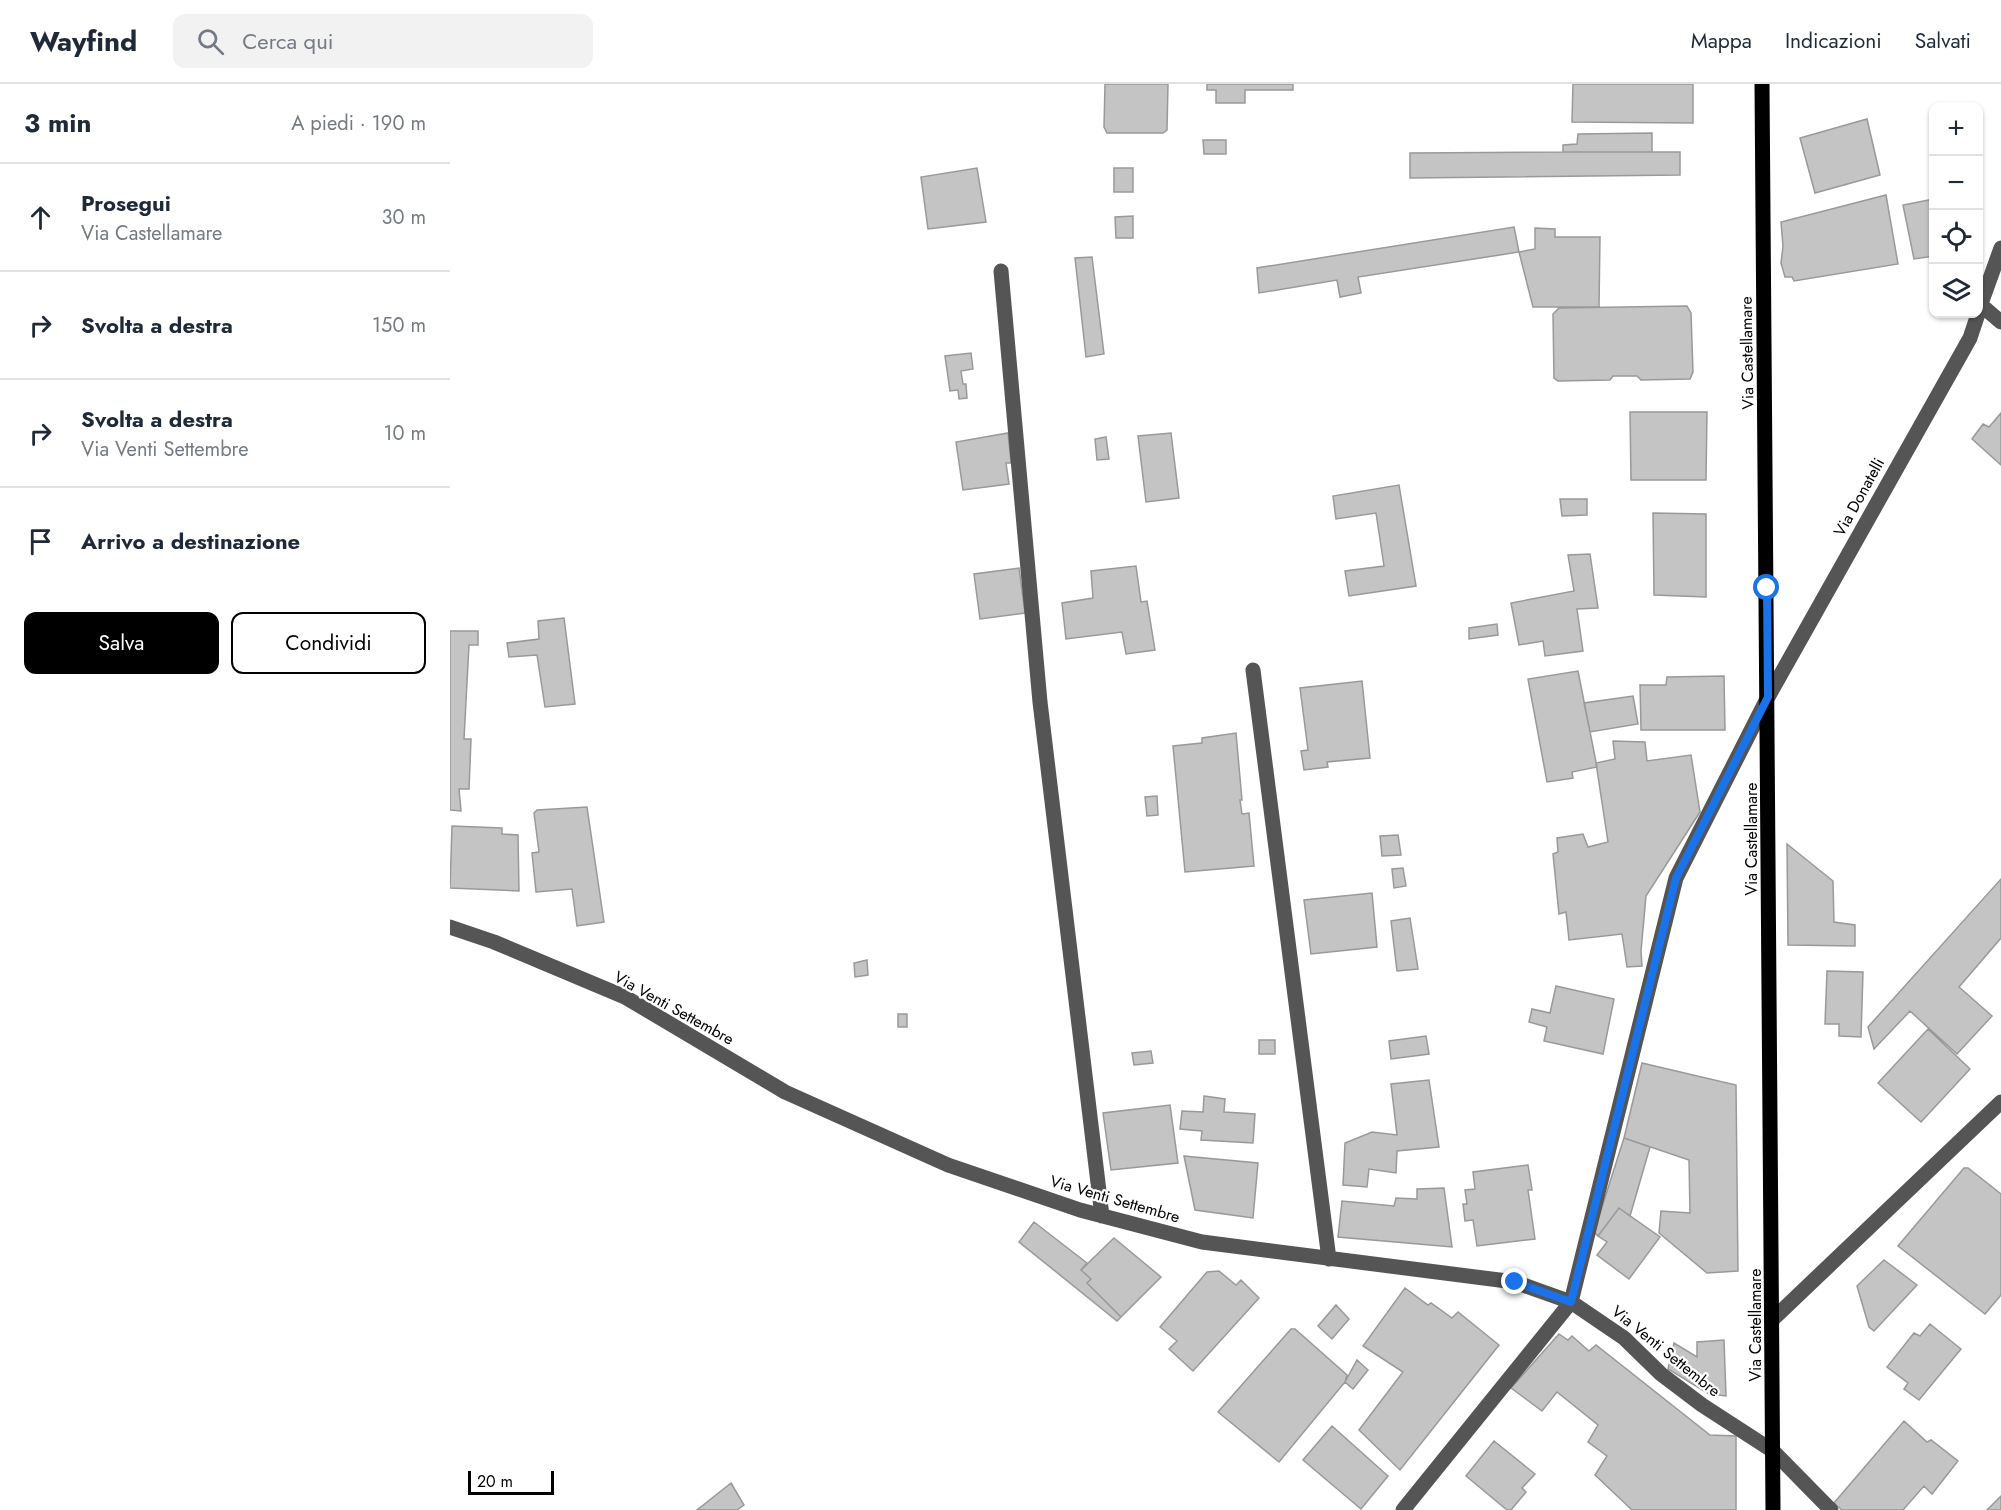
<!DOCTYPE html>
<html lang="it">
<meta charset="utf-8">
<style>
:root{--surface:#fff;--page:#f2f2f3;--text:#1f2937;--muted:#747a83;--line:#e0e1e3;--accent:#000}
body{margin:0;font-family:Jost,sans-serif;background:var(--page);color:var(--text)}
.controls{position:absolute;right:18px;top:18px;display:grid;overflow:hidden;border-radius:12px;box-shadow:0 2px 4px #0004}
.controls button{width:54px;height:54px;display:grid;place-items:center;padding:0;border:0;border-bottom:2px solid var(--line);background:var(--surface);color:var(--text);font:30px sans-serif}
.scale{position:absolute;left:18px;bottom:15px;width:86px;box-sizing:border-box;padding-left:6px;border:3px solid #000;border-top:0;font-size:16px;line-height:21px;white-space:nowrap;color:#000;-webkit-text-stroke:4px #fff;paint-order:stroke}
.stop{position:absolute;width:18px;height:18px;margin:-14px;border:4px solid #1a73e8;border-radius:50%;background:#fff}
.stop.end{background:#1a73e8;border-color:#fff;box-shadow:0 2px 6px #0008}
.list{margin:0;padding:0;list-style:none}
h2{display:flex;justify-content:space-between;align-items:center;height:78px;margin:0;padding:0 24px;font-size:26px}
h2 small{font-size:20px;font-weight:400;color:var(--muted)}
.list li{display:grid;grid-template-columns:39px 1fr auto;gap:18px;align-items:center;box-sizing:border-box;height:108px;padding:0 24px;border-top:2px solid var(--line)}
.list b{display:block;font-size:22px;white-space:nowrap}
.list p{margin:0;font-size:20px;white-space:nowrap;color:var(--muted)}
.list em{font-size:20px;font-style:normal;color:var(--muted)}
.actions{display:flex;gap:12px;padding:18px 24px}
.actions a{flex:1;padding:14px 0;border:2px solid var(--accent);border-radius:12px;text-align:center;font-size:21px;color:var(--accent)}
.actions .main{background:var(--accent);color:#fff}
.icon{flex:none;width:33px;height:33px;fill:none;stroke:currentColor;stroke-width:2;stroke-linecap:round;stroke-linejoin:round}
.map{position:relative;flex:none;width:1551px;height:1426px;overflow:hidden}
header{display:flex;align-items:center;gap:36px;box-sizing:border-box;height:84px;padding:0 30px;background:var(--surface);border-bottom:2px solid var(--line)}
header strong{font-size:28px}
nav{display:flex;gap:33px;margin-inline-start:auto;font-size:21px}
.search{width:420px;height:54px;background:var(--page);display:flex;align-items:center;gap:15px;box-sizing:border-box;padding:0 21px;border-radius:12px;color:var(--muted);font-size:22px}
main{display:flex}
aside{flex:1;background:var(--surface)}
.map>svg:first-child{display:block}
</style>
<header>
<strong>Wayfind</strong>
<div class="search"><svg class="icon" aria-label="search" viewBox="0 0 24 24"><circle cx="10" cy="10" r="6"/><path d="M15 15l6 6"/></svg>Cerca qui</div>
<nav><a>Mappa</a><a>Indicazioni</a><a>Salvati</a></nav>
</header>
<main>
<aside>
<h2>3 min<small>A piedi · 190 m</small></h2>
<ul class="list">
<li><svg class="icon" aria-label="ahead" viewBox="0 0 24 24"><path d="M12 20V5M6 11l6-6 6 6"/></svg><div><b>Prosegui</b><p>Via Castellamare</p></div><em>30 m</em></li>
<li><svg class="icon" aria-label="right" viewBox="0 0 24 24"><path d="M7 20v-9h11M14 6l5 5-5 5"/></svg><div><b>Svolta a destra</b></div><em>150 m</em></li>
<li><svg class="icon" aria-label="right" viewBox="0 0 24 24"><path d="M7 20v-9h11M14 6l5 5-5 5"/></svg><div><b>Svolta a destra</b><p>Via Venti Settembre</p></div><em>10 m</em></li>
<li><svg class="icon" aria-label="arrive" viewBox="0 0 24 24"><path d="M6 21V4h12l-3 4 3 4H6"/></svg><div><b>Arrivo a destinazione</b></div></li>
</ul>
<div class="actions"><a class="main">Salva</a><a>Condividi</a></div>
</aside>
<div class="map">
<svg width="1551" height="1426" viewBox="0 0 1551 1426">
<rect width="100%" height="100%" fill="#fff"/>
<path fill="#c4c4c4" stroke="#999" stroke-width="1.5" d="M655,0H718L717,46L713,49H657L654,43Z
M757,0H843V6H795V19H766V6H757Z
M1123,0H1243V39L1122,38Z
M1417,35L1430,91L1365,109L1350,54Z
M1202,49V68H1113V61L1127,60L1128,50Z
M753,56H776V70H754Z
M1113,68H1230V91L960,94V69Z
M527,84L536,138L478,145L471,93Z
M664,84H683V108H664Z
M1436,111L1448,180L1344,197L1342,193H1335L1331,179L1333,162L1331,138Z
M1484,115V172L1464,175L1453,121Z
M683,132V154H666L665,133Z
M1064,143L1069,168L908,193L911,209L890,213L887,196L809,209L807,184Z
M1085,144L1105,145V153H1150L1149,223H1083L1069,168L1085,165Z
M642,173L654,270L636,273L625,174Z
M1237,222L1241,229L1243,288L1240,295L1191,296L1187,292H1163L1160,296L1108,297L1104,294L1103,230L1109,224Z
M521,269L523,285L511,287L513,300H516L517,314L509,315L508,306L500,307L495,272Z
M1180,328H1257L1256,396H1181Z
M1551,329V381L1522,355L1533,340L1539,343Z
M558,349L561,379H556L559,400L513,406L506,358Z
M721,349L729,414L696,418L688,352Z
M656,353L659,375L647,376L645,355Z
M949,401L966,502L899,512L895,487L934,482L926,429L886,435L883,412Z
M1110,415H1137V431L1112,432Z
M1203,429L1256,430V513L1204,511Z
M1140,470L1148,524L1127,525L1133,567L1095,572L1093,557L1069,561L1061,519L1124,507L1118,471Z
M686,482L691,518L697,517L705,566L676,570L672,548L616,555L612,519L643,514L641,487Z
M569,484L575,529L530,535L524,490Z
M114,534L125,620L95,623L87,571L59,573L57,559L89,555L88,537Z
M1047,540L1048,551L1019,555V544Z
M0,547H28V561H19L14,655H21L19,705H9L11,727L0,726Z
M1128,587L1147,683L1122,688L1123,694L1097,698L1078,595Z
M1274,592L1275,646H1191L1190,601H1216L1217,593Z
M912,597L920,674L877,678L878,683L854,686L851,667L858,666L850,604Z
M1183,612L1188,640L1140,648L1134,619Z
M786,649L792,716H790L792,730L799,729L804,782L735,788L723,662L752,659V654Z
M1163,657L1195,658L1197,677L1241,671L1250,728L1196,812L1191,867L1192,882L1177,883L1172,850L1119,856L1116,828L1109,830L1103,770L1108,768L1107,754L1133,750L1138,763L1158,758L1146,679L1165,675Z
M707,712L708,731L697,732L695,713Z
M137,723L154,838L127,842L122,805L86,808L82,769L89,768L84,729L87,726Z
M2,742L52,744V750L68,751L69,807L0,804Z
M948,751L951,771L932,772L930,752Z
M1337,760L1383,797L1384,838L1405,841V862L1338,861Z
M953,784L956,802L944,804L942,785Z
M1551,795V854L1509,903L1542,932L1507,970L1460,927L1424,965L1418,943Z
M922,809L927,863L861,870L854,816Z
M960,834L968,885L947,887L941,837Z
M417,876L418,891L405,893L404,879Z
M1377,887L1413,888L1411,953L1389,952V940H1375Z
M1106,902L1164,915L1153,970L1094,957L1097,943L1079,938L1082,925L1100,929Z
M448,930H457V943H448Z
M1478,945L1520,985L1471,1038L1428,999Z
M976,952L979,970L941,975L939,957Z
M809,956H825V970H809Z
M701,967L703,979L684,981L682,969Z
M1192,979L1286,1001L1288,1187L1257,1189L1209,1149L1211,1127L1240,1129L1239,1076L1174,1054Z
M979,996L989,1063L947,1067L946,1089L919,1085L917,1103L893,1101L895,1059L922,1048L947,1051L941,1000Z
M754,1012L775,1015L774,1028L805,1030L803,1059L751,1056L752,1047L730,1045L732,1027L753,1028Z
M720,1021L728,1079L661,1086L653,1029Z
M1174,1054L1200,1063L1180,1132L1169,1124L1148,1152L1144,1148Z
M734,1072L808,1079L803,1134L745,1126Z
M1078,1081L1082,1106H1078L1085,1155L1027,1162L1023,1136L1015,1137L1013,1120H1017L1015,1106L1025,1105L1023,1088Z
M1514,1084H1518L1551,1110V1211L1535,1230L1448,1162Z
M994,1104L1002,1163L888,1153L892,1117L944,1122L946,1114L967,1115V1105Z
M1169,1124L1210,1153L1179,1195L1147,1171L1157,1158L1148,1152Z
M584,1138L637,1179L631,1186L641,1195L637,1199L671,1233L667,1237L569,1158Z
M664,1154L711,1193L671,1233L637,1199L641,1195L631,1186Z
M1434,1176L1467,1201L1424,1247L1419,1243L1407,1202Z
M769,1187L786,1201L791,1196L809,1214L743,1287L719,1265L727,1257L710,1243L757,1188Z
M955,1204L978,1221L981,1219L1002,1234L1008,1228L1049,1261L950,1386L909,1346L953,1288L913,1262Z
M886,1221L899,1235L882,1255L868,1242Z
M1480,1240L1511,1265L1469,1316L1454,1305L1458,1299L1437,1283L1464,1249L1470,1252Z
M841,1245H845L897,1291L895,1298L829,1378L768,1328Z
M1109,1250L1118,1256L1122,1252L1139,1267L1146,1261L1260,1351L1286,1352V1426H1182L1145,1391L1157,1372L1138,1358L1148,1341L1107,1308L1092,1327L1061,1304Z
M1274,1256L1276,1312L1259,1310L1218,1285L1224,1259L1247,1273V1258Z
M907,1276L918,1286L903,1305L895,1298Z
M1454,1337L1477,1358L1481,1356L1508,1377L1482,1410L1474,1402L1453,1426H1392L1384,1419Z
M882,1342L938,1392L911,1425L853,1376Z
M1044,1357L1085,1390L1072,1404L1076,1408L1061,1426H1057L1016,1392Z
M281,1399L294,1421L287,1426H247Z
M1551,1412V1426H1537Z"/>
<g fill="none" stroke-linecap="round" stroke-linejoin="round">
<path stroke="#555" stroke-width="15" d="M551,187L590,618L652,1132
M1531,221L1551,238
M1528,228L1551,164
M803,586L879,1175
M0,843L44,858L175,913L335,1008L498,1081L630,1126L752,1158L1065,1198L1121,1218L1174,1254L1211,1290L1252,1321L1323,1367L1381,1426
M1323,1235L1551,1018
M953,1426L1121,1218L1226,794L1318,613L1520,254L1528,230"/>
<path stroke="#000" stroke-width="15" d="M1312,0L1323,1426"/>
</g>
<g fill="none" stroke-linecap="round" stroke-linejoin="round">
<path stroke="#1a73e8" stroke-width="8" d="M1065,1198L1121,1218L1226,794L1318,613L1317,504"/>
</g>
<g text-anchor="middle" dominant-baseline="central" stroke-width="4.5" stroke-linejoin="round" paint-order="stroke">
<g font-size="16" fill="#000" stroke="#fff">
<text transform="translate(1297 269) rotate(-91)">Via Castellamare</text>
<text transform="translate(1409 413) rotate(-61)">Via Donatelli</text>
<text transform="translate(1301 755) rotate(-90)">Via Castellamare</text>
<text transform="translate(224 924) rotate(29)">Via Venti Settembre</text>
<text transform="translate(665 1115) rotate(16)">Via Venti Settembre</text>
<text transform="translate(1305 1241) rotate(-90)">Via Castellamare</text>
<text transform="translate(1216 1267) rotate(39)">Via Venti Settembre</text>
</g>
</g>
</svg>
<div class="controls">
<button>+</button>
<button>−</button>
<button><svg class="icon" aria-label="locate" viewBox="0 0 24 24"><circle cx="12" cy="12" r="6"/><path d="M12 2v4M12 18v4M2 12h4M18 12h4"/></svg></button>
<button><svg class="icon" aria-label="layers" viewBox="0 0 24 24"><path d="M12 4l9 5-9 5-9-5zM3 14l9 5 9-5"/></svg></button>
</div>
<div class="scale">20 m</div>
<div class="stop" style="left:1317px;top:504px"></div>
<div class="stop end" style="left:1065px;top:1198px"></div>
</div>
</main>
